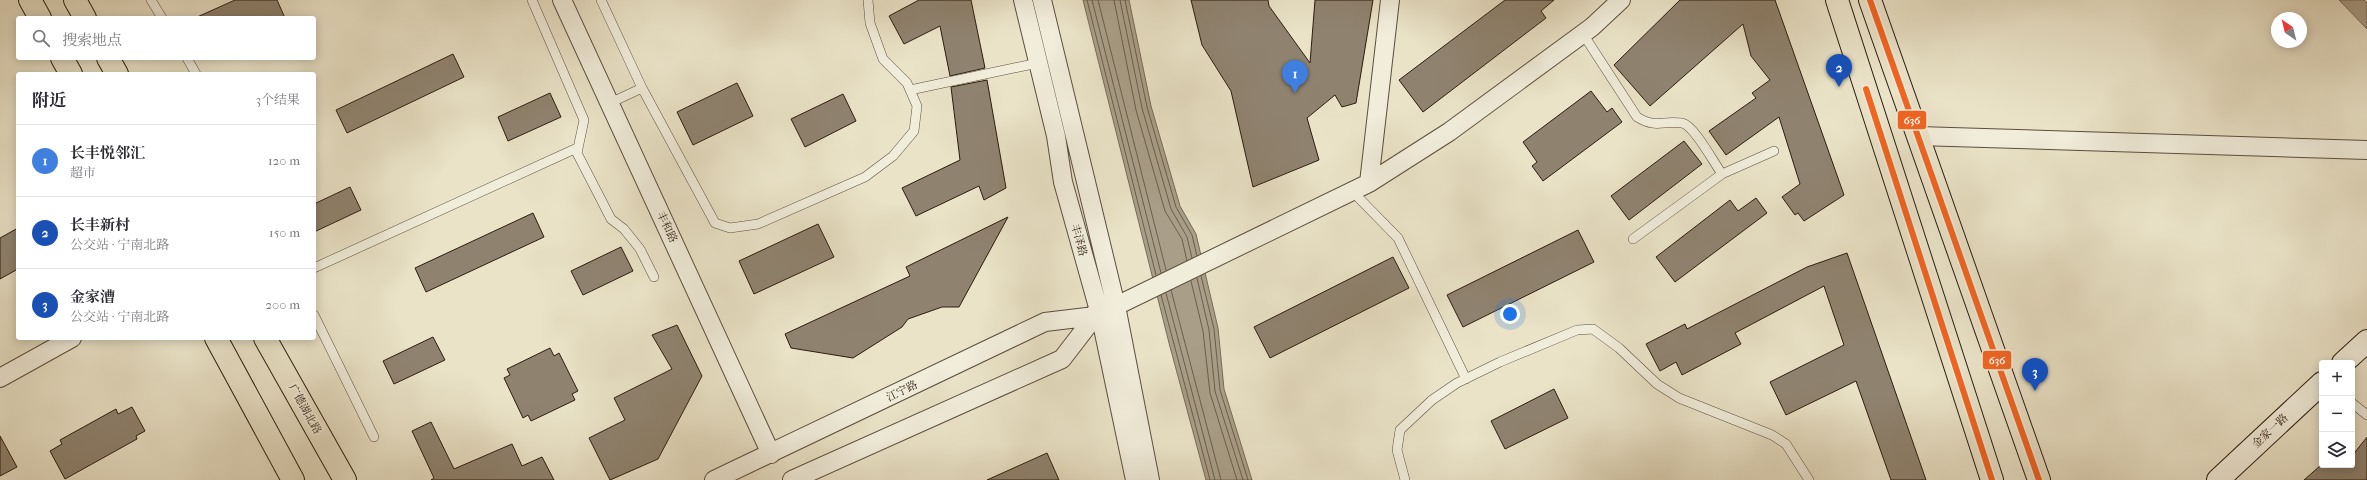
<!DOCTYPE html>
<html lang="zh">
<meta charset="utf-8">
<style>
:root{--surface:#fff;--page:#f7f7f7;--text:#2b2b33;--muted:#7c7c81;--line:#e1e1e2;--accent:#1a73e8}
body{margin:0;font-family:"IM FELL French Canon","Noto Serif SC",serif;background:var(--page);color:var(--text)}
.controls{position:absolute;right:12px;bottom:12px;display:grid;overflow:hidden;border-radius:4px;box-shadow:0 2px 10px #0003}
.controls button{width:36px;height:36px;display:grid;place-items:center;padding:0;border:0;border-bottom:1px solid var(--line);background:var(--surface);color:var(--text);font:20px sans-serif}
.compass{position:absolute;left:2271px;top:12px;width:36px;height:36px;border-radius:50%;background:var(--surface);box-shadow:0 2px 10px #0003;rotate:325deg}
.you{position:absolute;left:1510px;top:314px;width:14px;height:14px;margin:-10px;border:3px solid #fff;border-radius:50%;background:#1a73e8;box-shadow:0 0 0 6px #1a73e833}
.badge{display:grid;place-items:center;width:26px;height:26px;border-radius:50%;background:var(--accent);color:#fff;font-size:13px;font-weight:700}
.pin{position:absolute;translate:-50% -33px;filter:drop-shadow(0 1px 2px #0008)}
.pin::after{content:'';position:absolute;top:21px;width:14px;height:12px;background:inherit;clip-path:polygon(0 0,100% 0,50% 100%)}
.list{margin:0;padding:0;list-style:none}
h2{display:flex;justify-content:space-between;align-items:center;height:52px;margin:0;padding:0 16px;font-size:17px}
h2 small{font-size:13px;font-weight:400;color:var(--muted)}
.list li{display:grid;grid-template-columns:26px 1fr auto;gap:12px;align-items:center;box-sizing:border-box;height:72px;padding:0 16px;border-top:1px solid var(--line)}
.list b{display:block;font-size:15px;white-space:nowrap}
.list p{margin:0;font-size:13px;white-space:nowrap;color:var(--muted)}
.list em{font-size:13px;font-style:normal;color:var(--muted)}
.icon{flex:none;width:22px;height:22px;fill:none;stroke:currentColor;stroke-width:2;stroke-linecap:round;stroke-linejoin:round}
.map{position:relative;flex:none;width:2367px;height:480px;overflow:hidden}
.search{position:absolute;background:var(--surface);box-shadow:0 2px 10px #0003;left:16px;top:16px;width:300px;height:44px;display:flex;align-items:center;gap:10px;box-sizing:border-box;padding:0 14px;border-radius:4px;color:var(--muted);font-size:15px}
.panel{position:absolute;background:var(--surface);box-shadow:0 2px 10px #0003;left:16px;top:72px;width:300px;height:268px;border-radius:4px}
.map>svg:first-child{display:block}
</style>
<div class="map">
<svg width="2367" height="480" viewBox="0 0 2367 480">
<rect width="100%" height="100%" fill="#eae3c8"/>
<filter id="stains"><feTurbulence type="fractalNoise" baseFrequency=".005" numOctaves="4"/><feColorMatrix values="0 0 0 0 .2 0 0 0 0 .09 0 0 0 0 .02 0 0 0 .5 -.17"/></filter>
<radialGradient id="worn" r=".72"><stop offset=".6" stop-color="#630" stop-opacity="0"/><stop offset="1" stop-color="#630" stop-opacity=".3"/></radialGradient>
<path fill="#a99f89" stroke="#776b59" d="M1083,0H1129L1151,106L1180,206L1196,234L1218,328L1224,389L1252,480H1206L1169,343Z
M2339,0H2364L2367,3V29Z"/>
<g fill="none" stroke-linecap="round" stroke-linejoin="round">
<path stroke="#6a5e4c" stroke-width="1" d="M1087,0L1156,275
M1092,0L1161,273
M1098,0L1166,270
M1114,0L1136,110L1165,211L1182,239L1187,261
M1120,0L1142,108L1171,209L1187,237L1192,258
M1125,0L1147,107L1176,207L1192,235L1197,256
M1201,276L1214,329L1220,390L1248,480
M1197,278L1209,330L1215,391L1243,480
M1191,281L1203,331L1210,393L1237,480
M1171,290L1221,480
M1166,293L1215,480
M1161,295L1210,480"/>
</g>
<path fill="#8f8370" stroke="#2c1c10" d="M235,0H277L285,18H195Z
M919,0H971L985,68L950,76L940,26L904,44L889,16Z
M1191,0H1268L1269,6L1310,63L1315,0H1373L1356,103L1342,107L1335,95L1307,118L1319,160L1253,187L1231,91L1202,45Z
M1505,0H1554L1541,11L1546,18L1423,112L1399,80Z
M1680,0H1775L1844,195L1804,221L1798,213L1795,215L1782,197L1800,184L1779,117L1726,155L1709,131L1756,98L1752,93L1770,80L1751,56L1743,24L1650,106L1614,65Z
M453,54L464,77L347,133L336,110Z
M987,80L1006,188L984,200L979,186L916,216L902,188L960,160L951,87Z
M737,83L753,116L693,145L677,112Z
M1591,91L1607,112L1612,108L1622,122L1543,181L1532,166L1537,162L1523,142Z
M550,93L561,117L508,141L498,117Z
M843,94L856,121L805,147L791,119Z
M1684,141L1702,164L1629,220L1611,196Z
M350,187L361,210L314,232V204Z
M1756,198L1767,213L1675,282L1656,257L1730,200L1738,211Z
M533,213L544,237L426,292L415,268Z
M1008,217L959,307H942L908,319L902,327L853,358L791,348L785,334L910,276L906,267Z
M818,224L834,257L754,294L739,261Z
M18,228V269L0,279V238Z
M1578,230L1594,262L1463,327L1447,295Z
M621,247L633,271L583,295L571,271Z
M1847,253L1926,480H1891L1856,381L1786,415L1770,382L1844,345L1824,286L1735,333L1741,344L1682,375L1676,362L1660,371L1646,344L1685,324L1687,329L1807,267Z
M1393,257L1409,288L1270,358L1254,327Z
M677,325L702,376L658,459L610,480L589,438L625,420L614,398L672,369L652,335Z
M433,337L445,360L394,384L383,361Z
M550,348L554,356L559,353L578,391L572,394L575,400L531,421L528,415L523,418L504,378L510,375L507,369Z
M1554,389L1568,418L1505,449L1491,421Z
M132,407L145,431L136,436L137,439L65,479L50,451L62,444L60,440L116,409L118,414Z
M431,422L454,469L512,444L522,466L542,457L554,480H431L434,478L412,431Z
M0,436L17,467L0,476Z
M2367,437V480H2304L2321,465H2352V456Z
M1047,453L1059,480H987Z"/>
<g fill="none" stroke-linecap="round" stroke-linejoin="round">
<defs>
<path id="lane" d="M151,0L162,18
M532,0L584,120L577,153L611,219L624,229L640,249L654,277
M601,0L642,88L610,103
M1583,34L1637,117C1657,129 1662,120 1682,123C1694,125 1714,163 1722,174
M187,58L196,74
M642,88L715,223L730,228L758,224L865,177L893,156L914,131L917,106L907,83L883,59L870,23L868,0
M910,90L1038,63
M1352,191L1398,238L1466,379
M1633,239L1722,174L1774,151
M314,268L577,148
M314,315L374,437
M2352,403L2367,415
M1405,480L1397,450L1400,430L1432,400L1457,383L1500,362L1577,330L1593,329L1619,348L1657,384L1679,398L1772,435L1786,444L1809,480"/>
<path id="street" d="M562,0L771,454
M1023,0L1056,136L1063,182L1100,314L1135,480
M1042,0L1116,306L1150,480
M1918,136L2367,150
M1369,183L1390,0
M1116,306L1369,183L1449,132L1592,27L1621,0
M0,378L72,338
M714,480L1045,322L1095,316
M792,480L1062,359L1095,316"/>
<path id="secondary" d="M1095,316L1116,306
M2343,363L2367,341
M2218,480L2322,383"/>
<path id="primary" d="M30,0L40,18
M75,0L85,18
M1837,0L1992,480
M1870,0L2039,480
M62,58L71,74
M108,58L117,74
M216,338L293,480
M265,338L345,480"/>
</defs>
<use href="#lane" stroke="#5c4e3e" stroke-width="10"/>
<use href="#street" stroke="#5c4e3e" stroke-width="20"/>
<use href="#secondary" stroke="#2c1c10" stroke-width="24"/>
<use href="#primary" stroke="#2c1c10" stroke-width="24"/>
<use href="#lane" stroke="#f1eddb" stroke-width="9"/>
<use href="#street" stroke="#f1eddb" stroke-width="18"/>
<use href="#secondary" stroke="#f1eddb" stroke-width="22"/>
<use href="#primary" stroke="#eae3c8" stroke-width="22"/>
<defs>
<path id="bus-1" d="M1870,0L2039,480
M1866,89L1992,480"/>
</defs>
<use href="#bus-1" stroke="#f1eddb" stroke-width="9"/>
<use href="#bus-1" stroke="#f26522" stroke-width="6"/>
</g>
<g text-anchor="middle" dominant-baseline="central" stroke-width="4" stroke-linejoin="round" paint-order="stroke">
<g font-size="11" fill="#2c1c10" stroke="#f1eddb">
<text transform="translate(667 227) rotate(65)">丰和路</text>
<text transform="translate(1079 240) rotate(75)">丰泽路</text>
<text transform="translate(902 391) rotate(-26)">江宁路</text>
<text transform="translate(305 409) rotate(61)">广德湖北路</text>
<text transform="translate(2270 431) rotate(-43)">金家一路</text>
</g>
</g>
<g stroke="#f1eddb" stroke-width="1.5">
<rect x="1897" y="110" width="30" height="20" rx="4" fill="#f26522"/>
<rect x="1982" y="350" width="30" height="20" rx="4" fill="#f26522"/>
</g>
<g font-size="11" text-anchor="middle" font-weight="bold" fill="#fff">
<text x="1912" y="124">636</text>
<text x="1997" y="364">636</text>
</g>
<rect width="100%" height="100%" filter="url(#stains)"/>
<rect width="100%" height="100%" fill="url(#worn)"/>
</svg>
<div class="controls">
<button>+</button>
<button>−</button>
<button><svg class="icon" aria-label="layers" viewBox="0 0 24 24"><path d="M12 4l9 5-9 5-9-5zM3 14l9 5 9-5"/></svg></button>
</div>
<svg class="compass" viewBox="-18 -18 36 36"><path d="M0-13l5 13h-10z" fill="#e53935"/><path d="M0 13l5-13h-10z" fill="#7c7c81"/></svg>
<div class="you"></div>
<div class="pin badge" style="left:1295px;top:93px;background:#3f7fe0">1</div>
<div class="pin badge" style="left:1839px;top:87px;background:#1a4fb4">2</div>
<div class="pin badge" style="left:2035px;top:391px;background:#1a4fb4">3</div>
<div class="search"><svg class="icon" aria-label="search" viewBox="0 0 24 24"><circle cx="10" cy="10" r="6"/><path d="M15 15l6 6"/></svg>搜索地点</div>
<section class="panel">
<h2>附近<small>3个结果</small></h2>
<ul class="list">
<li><span class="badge" style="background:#3f7fe0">1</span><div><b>长丰悦邻汇</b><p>超市</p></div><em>120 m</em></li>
<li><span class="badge" style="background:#1a4fb4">2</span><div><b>长丰新村</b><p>公交站 · 宁南北路</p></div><em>150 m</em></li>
<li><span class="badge" style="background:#1a4fb4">3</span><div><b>金家漕</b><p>公交站 · 宁南北路</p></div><em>200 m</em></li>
</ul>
</section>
</div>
